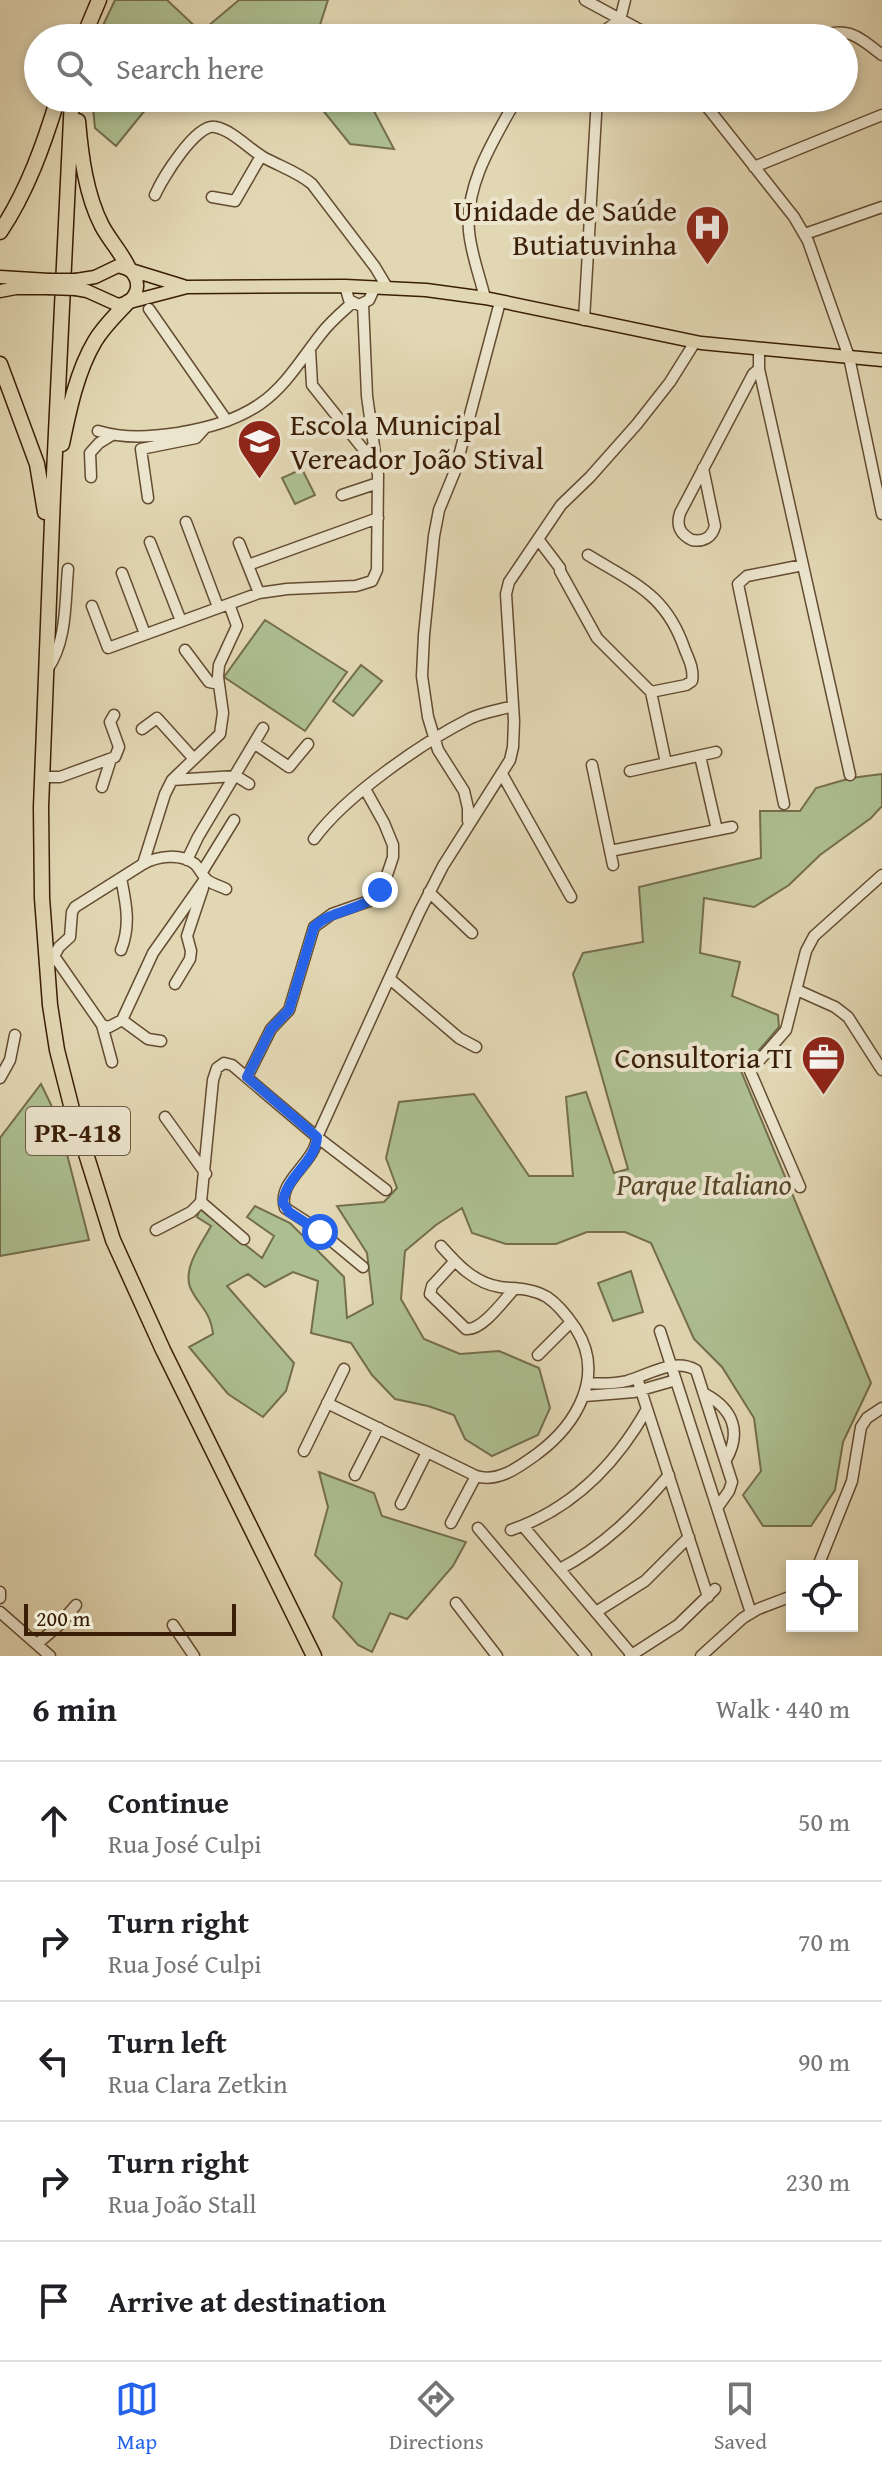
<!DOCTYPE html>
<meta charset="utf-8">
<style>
:root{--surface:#fff;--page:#f6f6f6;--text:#202124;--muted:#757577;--line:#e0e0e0;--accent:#2563eb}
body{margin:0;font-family:"Gentium Book Plus",serif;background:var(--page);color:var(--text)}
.controls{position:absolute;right:24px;bottom:24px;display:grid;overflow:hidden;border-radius:0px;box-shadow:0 4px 12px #0003}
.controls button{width:72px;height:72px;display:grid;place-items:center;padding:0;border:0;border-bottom:2px solid var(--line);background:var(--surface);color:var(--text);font:40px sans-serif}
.scale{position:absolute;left:24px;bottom:20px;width:212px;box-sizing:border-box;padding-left:8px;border:4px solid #3a1e06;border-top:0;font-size:22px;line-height:28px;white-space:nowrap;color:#3a1e06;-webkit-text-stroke:6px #ece5ce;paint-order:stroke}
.stop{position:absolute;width:24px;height:24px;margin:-18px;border:6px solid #2563eb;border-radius:50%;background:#fff}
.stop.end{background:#2563eb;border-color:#fff;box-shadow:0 2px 8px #0008}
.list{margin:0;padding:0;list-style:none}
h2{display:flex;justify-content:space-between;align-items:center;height:104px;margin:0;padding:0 32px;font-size:34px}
h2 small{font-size:26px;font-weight:400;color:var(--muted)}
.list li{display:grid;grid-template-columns:52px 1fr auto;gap:24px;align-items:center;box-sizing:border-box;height:120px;padding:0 32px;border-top:2px solid var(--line)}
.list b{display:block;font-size:30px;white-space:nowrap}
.list p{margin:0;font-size:26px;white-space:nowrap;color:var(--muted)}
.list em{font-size:26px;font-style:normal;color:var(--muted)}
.icon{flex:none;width:44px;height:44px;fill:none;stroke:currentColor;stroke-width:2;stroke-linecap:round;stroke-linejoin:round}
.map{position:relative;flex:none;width:882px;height:1656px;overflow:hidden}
.search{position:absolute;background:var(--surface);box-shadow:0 4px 12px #0003;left:24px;right:24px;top:24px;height:88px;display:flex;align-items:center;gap:20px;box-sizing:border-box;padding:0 28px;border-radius:44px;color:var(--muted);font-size:30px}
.sheet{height:704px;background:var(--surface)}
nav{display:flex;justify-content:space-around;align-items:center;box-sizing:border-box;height:112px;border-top:2px solid var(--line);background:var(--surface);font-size:22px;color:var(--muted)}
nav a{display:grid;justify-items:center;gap:4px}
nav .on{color:var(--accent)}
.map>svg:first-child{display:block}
</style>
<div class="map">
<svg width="882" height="1656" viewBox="0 0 882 1656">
<rect width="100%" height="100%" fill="#e2d7b3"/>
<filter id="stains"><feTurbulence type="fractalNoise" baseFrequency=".0025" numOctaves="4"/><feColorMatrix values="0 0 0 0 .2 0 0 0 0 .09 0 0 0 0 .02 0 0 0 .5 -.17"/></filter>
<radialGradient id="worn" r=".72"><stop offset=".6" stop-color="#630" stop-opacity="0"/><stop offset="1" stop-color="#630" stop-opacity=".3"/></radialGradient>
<path fill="#adbf91" stroke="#746e4c" stroke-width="2" d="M115,0H167L201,32L239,0H328L317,34L320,38H257L248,30L226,38H97Z
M92,98H155L116,146L95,128Z
M313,98H367L394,149L350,144Z
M302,469L315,495L295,504L282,478Z
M265,620L347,672L305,731L224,677Z
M361,665L382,681L353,716L333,701Z
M882,774V806L871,818L820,855L789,885L754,907L704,898L700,953L740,962L732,996L778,1015L779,1027L741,1071L871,1383L843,1442L835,1490L811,1526H763L743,1495L761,1471L754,1418L722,1367L694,1339L651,1243L625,1232H587L556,1244H506L472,1233L462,1208L436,1225L405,1251L401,1299L424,1339L460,1354L499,1351L539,1368L550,1408L538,1435L492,1456L465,1439L454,1415L428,1406L395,1399L372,1375L351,1343L311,1333L318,1281L293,1272L265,1287L248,1274L227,1286L294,1363L286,1391L263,1417L228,1394L189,1347L213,1334C210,1309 198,1306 190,1287C183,1267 202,1243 211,1226L197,1217L200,1209L262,1258L274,1236L247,1217L255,1206L290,1223L344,1277L347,1318L373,1304L367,1253L337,1206L384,1202L397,1188L386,1158L399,1102L474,1094L529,1176H573L566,1097L586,1092L614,1173L628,1169L573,974L583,953L643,942L639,887L761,858L760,811H800L816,788L851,778Z
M41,1084L58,1119L89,1240L0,1256V1138Z
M631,1271L643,1312L613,1321L598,1283Z
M319,1472L374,1493L382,1516L466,1542L453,1566L407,1619L390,1613L372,1652L358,1645L333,1617L342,1583L315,1555L328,1507Z"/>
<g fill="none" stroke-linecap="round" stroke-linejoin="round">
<defs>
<path id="minor" d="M585,0L655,38
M495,36L499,38
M601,38V33L620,20L625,0
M816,38C847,25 858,36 882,55
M700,98L794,217L808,241L849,357L882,514
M754,167L882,115
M155,195C162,179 196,123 215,127C232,130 248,148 263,157C279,166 298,172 312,184L375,267L387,287
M212,197L235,201L261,156
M805,234L882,207
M345,286L349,300L359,305L369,300L375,287
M485,298C480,277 471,254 469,231C465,183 495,138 517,98
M149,309L227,421
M584,320L597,98
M759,348V369L850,775
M310,349L312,385L375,464
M98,431C125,439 151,437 178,433C207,428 235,421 260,404C286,386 302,358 321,334C330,322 341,313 352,303
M703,468L715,526C712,538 703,542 692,540C680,534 676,526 680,513L753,374L759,369
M91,477L90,453L99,443L112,435
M342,495L378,483
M148,498L141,449L196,438L205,428
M186,522L218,607
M538,539L560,568V571L597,638L651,692L666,763
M150,542L181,621
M239,543L259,593
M588,555C635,584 666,594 685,650C689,660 694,669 692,681L686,685L651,692
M248,565L378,518
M122,573L145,634
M92,606L108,648L259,593L287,589L356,586L372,581L377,570L378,475L367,396L363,304
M185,650L209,682L219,684
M47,670C67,642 65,603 68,569
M142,729L157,718L194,759
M255,744L289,767L308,744
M700,756L717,830
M592,765L613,865
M630,771L716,752
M502,774L571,897
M42,777H60L115,757L119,747L110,722L114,715
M172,780L236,776L249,784
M102,787L111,759
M784,804L738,584L747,576L803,565
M468,821V808L464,791L438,750L428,717L422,676L424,635L434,536L439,510L455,471L500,302
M314,839C345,796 423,742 471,718C484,712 499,710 513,706
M610,851L732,827
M187,860L198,837L263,728
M143,864C158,856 180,853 195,864C200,869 202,875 207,880C212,884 220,886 226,889
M202,872L234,820
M429,892L472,933
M121,950C131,925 126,903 121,878
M54,956L102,1025L109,1027L122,1020L153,953L205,879
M45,957L54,956L59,947L70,937L72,912L75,907L143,864L165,794L172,780L220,734L223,713L218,677L219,665L237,626L229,604
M390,979L459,1038L476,1047
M175,984L190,959L191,951L187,936L203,888
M797,990L835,1007L848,1017L882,1070
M122,1020L148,1039L161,1041
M102,1025L112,1062
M247,1077L271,1029L289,1010L314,927L332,914L369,901L375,897L385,881L393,857V845L384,823L365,789
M0,1078L10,1060L15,1035
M165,1117L206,1174
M800,1187L750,1071L786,1030L806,951L814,936L882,875
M201,1202L244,1239
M156,1230L191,1212L201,1202L213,1080L217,1068L224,1063L232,1065L317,1137L386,1190
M454,1262L432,1286L430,1294L466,1329C482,1331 504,1300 515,1288
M363,1267L316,1228L285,1208C276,1181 316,1163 317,1137L419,913L443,866L510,760L513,747L514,721L506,594L509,582L561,505L590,477L637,424L670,382L695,342
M660,1331L751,1613
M538,1355L571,1322
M637,1378L708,1597
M588,1383C602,1384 614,1384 627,1381C649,1375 674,1357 696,1370L732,1482L729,1491L717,1508
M705,1394C733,1409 742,1432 726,1460
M585,1396L634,1392L676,1380
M327,1403L476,1476C498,1483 519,1467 537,1454C576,1425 606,1376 576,1329C568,1317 559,1305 547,1297C532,1288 516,1289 500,1287C474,1283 457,1264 441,1246
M304,1451L344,1369
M355,1475L379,1428
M401,1504L427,1452
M451,1523L476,1476
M523,1526L632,1655
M478,1528L586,1656
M511,1530C572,1509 616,1464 647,1409
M818,1566L852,1481L861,1427L867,1418L882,1408
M560,1569C604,1546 637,1513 669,1475
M0,1592V1598
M456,1603L497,1656
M0,1612L50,1656
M596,1612L645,1581L689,1537
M173,1625L194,1656
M37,1644L58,1626L76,1605
M630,1656L678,1625L715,1589
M701,1656L743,1618L758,1609L792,1596"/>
<path id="major" d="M0,277L49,280
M76,280L95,277L118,266L183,286
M76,289L87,291L118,305L187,287L345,286L426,290L485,298L701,343L882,360
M0,291L16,288H48
M128,302C140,292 140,280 129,269"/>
<path id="highway" d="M83,38L99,0
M72,98L53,495L41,807L42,898L50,1005L57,1050L72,1109L113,1240L163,1350L314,1656
M78,121C81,156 86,195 102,226C110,241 122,253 129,269
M0,232C27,192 44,144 58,98
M0,364L37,464L45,512
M62,444C69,410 77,371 95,341C104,326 117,314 128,302"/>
</defs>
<use href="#minor" stroke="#644c31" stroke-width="13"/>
<use href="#major" stroke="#3a1e06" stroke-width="15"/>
<use href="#highway" stroke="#3a1e06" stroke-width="17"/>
<use href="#minor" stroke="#ece5ce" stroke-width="10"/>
<use href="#major" stroke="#e2d7b3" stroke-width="12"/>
<use href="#highway" stroke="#e2d7b3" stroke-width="14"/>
<defs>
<path id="major-bridge" d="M49,280H76
M48,288L76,289"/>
</defs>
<use href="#major-bridge" stroke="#3a1e06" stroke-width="15" stroke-linecap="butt"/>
<use href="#major-bridge" stroke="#e2d7b3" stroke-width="12"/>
</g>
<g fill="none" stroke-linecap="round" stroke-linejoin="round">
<path stroke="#2563eb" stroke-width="10" d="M320,1232L289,1212L283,1203C285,1177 316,1162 317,1137L247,1077L271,1029L289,1010L314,927C333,908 364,912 380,890"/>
</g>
<defs>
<symbol id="hospital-pin" viewBox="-11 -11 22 30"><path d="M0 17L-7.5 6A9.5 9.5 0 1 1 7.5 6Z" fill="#8f2418" stroke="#ece5ce"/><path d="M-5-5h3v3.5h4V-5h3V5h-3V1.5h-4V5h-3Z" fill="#fff"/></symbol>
<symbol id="school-pin" viewBox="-11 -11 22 30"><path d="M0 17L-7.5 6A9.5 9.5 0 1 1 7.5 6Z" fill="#8f2418" stroke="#ece5ce"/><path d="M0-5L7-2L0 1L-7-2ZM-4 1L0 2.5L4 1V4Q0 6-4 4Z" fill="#fff"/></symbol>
<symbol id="office-pin" viewBox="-11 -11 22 30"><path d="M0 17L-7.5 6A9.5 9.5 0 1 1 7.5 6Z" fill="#8f2418" stroke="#ece5ce"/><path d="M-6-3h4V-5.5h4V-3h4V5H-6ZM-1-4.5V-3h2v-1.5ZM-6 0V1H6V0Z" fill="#fff"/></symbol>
</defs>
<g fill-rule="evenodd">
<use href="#hospital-pin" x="682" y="202" width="51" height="69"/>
<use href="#school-pin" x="234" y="416" width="51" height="69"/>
<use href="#office-pin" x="798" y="1032" width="51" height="69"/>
</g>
<g text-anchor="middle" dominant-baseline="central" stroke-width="8" stroke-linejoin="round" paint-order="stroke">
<rect fill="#ece5ce" stroke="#6f5a42" stroke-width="2" x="26" y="1107" width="104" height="48" rx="6"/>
<g font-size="28" font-weight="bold" fill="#3a1e06">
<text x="78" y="1131">PR-418</text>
</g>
<g font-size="30" fill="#3a1e06" stroke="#ece5ce" text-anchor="end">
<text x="677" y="210">Unidade de Saúde<tspan x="677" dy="34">Butiatuvinha</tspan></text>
<text x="290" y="424" text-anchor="start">Escola Municipal<tspan x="290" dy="34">Vereador João Stival</tspan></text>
<text x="793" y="1057">Consultoria TI</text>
</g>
<g font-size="30" font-style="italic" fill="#574629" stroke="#ece5ce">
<text x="704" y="1184">Parque Italiano</text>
</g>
</g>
<rect width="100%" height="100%" filter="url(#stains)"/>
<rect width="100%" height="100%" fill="url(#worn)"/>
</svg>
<div class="controls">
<button><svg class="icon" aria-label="locate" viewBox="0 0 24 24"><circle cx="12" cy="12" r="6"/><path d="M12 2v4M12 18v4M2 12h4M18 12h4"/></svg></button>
</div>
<div class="scale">200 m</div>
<div class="stop" style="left:320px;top:1232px"></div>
<div class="stop end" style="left:380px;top:890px"></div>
<div class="search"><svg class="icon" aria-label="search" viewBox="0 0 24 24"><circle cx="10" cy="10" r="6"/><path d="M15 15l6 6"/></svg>Search here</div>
</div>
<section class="sheet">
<h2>6 min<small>Walk · 440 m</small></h2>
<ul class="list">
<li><svg class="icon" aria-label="ahead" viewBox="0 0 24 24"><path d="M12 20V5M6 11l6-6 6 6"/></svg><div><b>Continue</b><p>Rua José Culpi</p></div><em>50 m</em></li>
<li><svg class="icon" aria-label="right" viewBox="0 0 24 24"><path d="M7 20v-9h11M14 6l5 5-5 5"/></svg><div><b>Turn right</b><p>Rua José Culpi</p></div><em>70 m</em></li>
<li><svg class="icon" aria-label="left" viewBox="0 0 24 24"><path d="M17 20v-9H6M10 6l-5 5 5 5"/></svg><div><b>Turn left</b><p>Rua Clara Zetkin</p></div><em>90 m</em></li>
<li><svg class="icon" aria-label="right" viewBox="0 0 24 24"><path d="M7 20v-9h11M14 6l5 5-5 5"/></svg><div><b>Turn right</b><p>Rua João Stall</p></div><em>230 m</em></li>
<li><svg class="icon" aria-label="arrive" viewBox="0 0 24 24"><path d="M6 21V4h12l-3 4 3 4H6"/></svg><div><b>Arrive at destination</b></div></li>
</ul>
</section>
<nav>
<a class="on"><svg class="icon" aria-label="map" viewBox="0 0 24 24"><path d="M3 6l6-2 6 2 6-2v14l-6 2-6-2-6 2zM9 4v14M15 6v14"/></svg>Map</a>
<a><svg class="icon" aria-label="directions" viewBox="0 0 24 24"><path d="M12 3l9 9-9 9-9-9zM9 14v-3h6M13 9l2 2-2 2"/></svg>Directions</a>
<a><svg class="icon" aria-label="saved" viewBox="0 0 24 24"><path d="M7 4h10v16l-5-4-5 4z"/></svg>Saved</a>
</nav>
